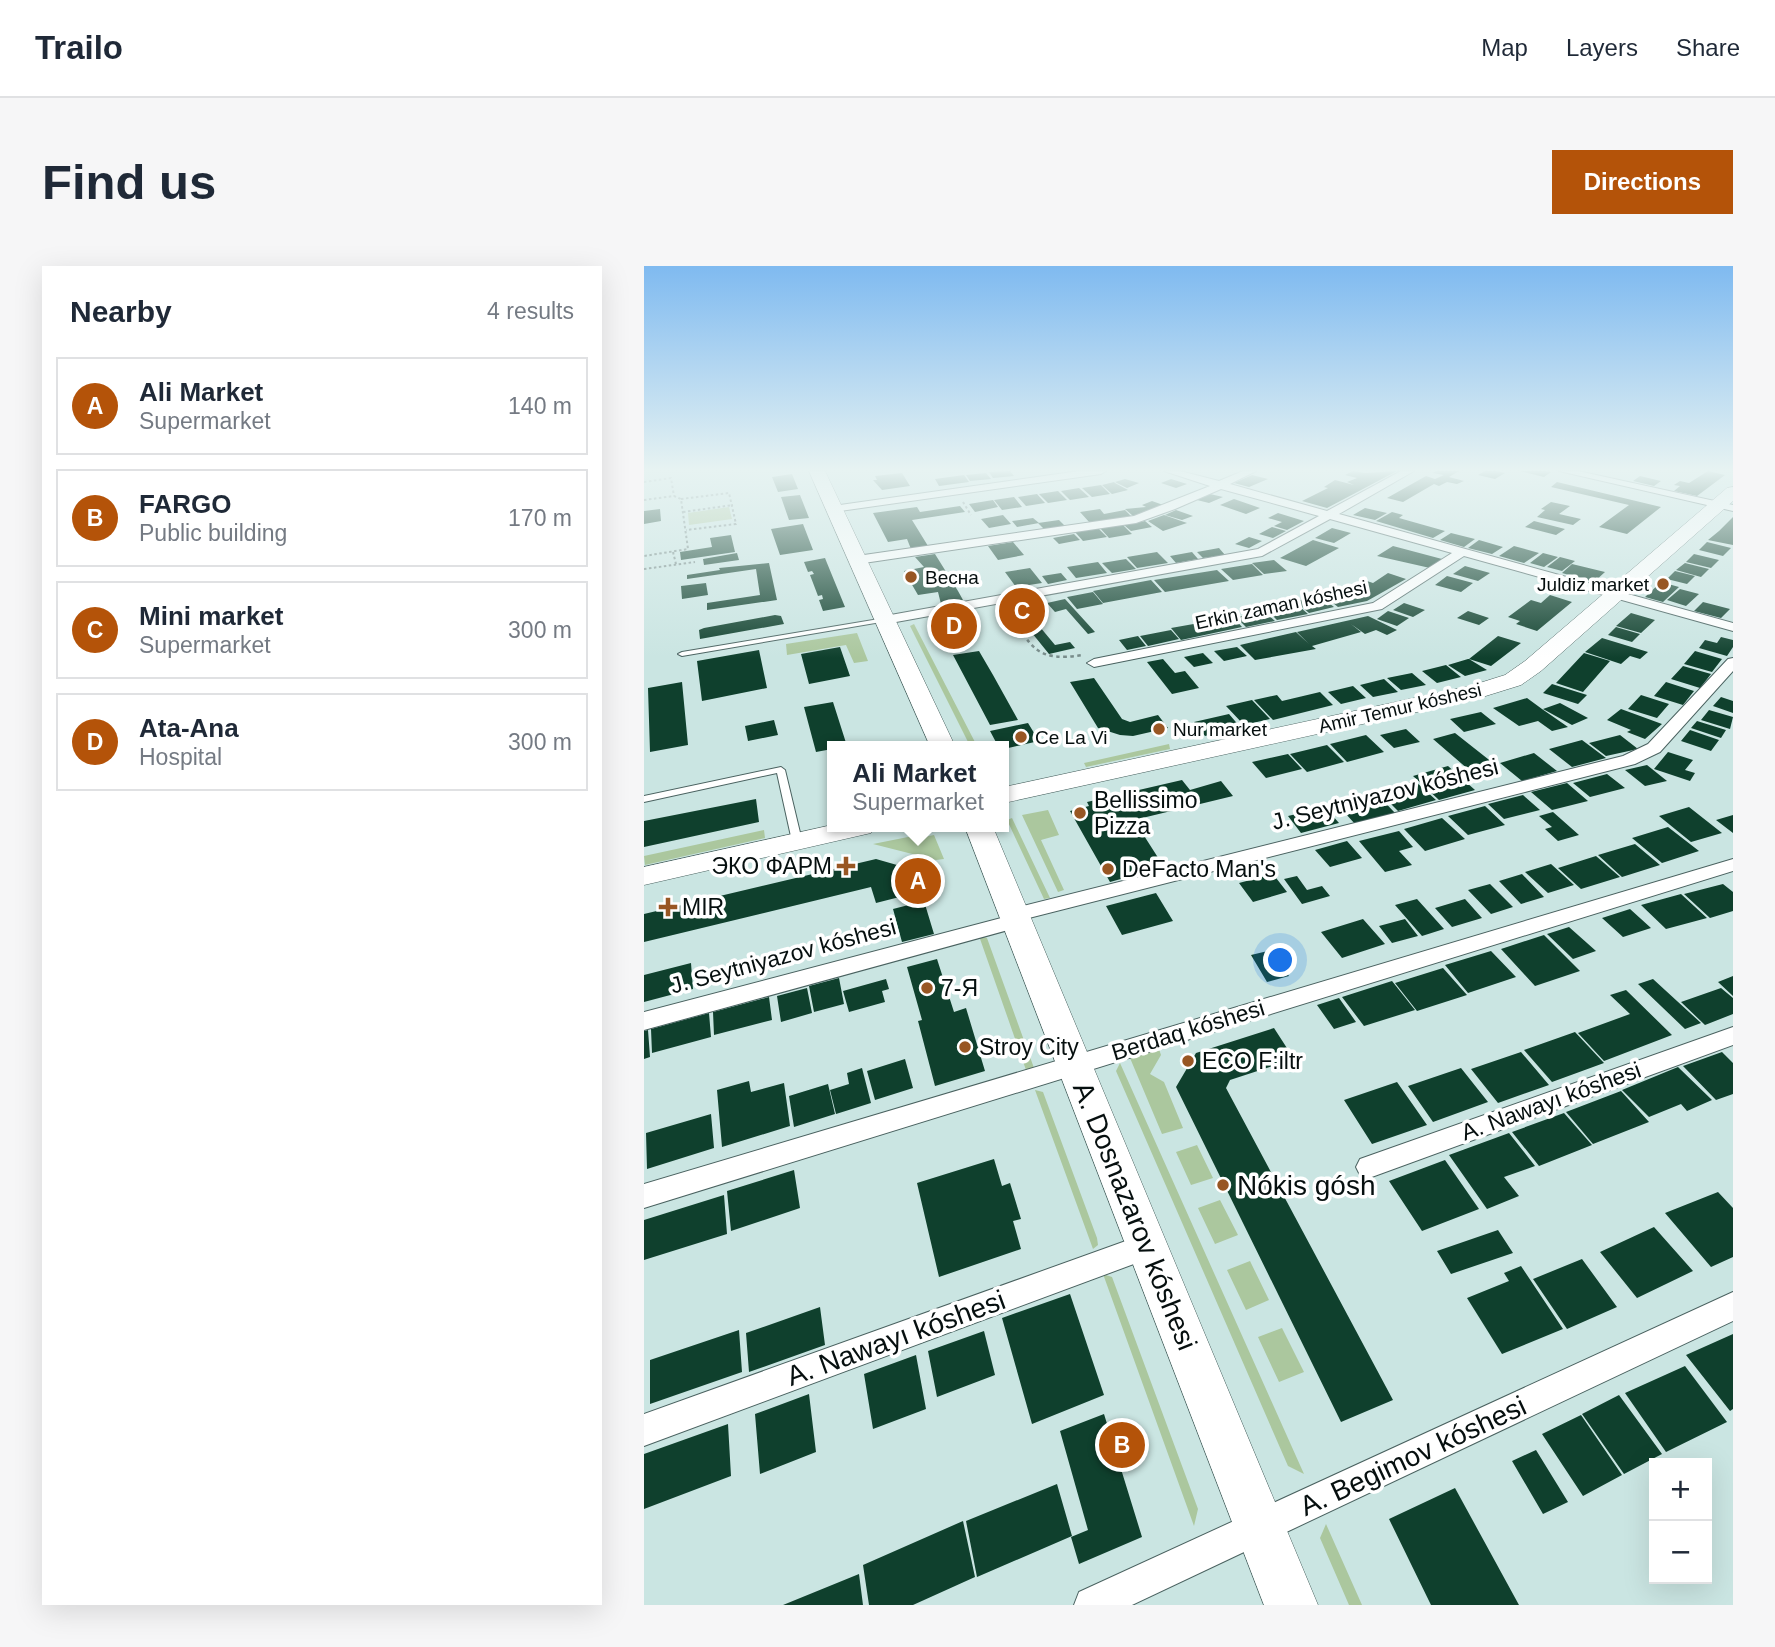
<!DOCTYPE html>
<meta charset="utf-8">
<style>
:root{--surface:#fff;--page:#f6f6f7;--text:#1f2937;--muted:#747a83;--line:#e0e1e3;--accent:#b45309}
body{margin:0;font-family:Helvetica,sans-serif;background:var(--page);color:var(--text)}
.controls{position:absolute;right:21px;bottom:21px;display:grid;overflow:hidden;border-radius:0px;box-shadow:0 7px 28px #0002}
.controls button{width:63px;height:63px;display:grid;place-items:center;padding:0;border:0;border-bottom:2px solid var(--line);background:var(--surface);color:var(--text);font:35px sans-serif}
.you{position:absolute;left:637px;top:695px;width:24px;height:24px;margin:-18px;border:5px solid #fff;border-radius:50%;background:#1a73e8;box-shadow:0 0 0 10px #1a73e833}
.badge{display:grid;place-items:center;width:46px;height:46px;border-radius:50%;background:var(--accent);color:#fff;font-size:23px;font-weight:700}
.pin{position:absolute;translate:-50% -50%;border:4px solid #fff;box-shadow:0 2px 7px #0006}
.popup{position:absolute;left:183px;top:475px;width:182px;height:91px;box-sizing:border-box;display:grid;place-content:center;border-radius:0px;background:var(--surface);filter:drop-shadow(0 2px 5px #0005);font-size:23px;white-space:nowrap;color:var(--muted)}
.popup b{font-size:26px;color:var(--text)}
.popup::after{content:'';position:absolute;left:50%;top:100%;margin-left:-14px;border:14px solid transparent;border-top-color:var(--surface)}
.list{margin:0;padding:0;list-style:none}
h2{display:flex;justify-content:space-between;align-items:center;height:91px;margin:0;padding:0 28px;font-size:30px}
h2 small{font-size:23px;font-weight:400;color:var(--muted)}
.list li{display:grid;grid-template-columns:46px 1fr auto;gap:21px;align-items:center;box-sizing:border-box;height:98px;margin:0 14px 14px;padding:0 14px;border:2px solid var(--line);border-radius:0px}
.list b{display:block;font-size:26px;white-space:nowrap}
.list p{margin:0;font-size:23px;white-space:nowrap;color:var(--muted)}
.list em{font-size:23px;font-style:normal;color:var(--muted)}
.map{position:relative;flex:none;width:1089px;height:1339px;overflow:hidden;border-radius:0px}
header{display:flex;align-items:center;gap:42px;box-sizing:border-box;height:98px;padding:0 35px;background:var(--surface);border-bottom:2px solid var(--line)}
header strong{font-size:33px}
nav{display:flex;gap:38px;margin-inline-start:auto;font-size:24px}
.intro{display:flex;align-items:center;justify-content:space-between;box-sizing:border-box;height:168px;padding:0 42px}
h1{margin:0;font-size:49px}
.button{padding:18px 32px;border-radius:0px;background:var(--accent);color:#fff;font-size:24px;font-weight:700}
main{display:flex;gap:42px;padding:0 42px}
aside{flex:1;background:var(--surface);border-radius:0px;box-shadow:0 7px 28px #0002}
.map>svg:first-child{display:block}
</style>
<header>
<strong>Trailo</strong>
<nav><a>Map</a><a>Layers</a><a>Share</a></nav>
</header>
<div class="intro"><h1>Find us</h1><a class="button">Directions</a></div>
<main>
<aside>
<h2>Nearby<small>4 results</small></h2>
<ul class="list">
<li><span class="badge">A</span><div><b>Ali Market</b><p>Supermarket</p></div><em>140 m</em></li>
<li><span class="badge">B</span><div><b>FARGO</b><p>Public building</p></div><em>170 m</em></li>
<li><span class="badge">C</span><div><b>Mini market</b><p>Supermarket</p></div><em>300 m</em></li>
<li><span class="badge">D</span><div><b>Ata-Ana</b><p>Hospital</p></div><em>300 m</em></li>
</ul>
</aside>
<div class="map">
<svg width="1089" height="1339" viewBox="0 0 1089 1339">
<rect width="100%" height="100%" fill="#cae5e2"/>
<path fill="#abc79e" d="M85,241L88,253L45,259L44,247Z
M270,358L333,480H326L266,360Z
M213,367L224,395L210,397L202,379L143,389L142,378Z
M525,478L526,483L442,501L440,497Z
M404,544L415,569L397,574L420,624L414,626L378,549Z
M368,552L406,632L400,633L363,554Z
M120,564L121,572L1,599L0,590Z
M274,569L280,571L290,569L300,593L292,594L229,578Z
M335,670L343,672L390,802L382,804Z
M515,783L517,789L506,808L520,816L539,862L518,868L486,792Z
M476,797L660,1208L644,1200L472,805Z
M391,824L399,826L453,972L454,979L449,983Z
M553,879L569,912L547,919L532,886Z
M576,934L594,969L571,978L554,942Z
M606,995L625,1034L602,1044L583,1004Z
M459,1008L468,1011L554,1243L550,1260Z
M638,1062L660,1106L635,1116L614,1071Z
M682,1258L718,1339H705L676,1272Z"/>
<path fill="#0f402d" d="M366,205L370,210L349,212L345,206Z
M709,205L721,207L753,205L683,242L658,235L684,222L680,221L691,214L710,219L703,216L713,212L701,209Z
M792,205H815L805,211L820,215L813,218L803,216L795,220L790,218L759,236L743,232L782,210L791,213L800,209L789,207Z
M841,205H852L861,207L851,213L834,209Z
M876,205H901L907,206L900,211Z
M1064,205L1081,209L1053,230L1030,225L1036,220L1030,219L1036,215L1045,217Z
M258,207L266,220L238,224L229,214H233L231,210Z
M342,207L347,213L326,215L322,209Z
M148,208L154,223L134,226L128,211Z
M320,209L325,216L295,220L291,213Z
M608,209L624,213L605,221L590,217Z
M996,210L1017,215L1010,220L989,215Z
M481,213L495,217L483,222L471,216Z
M527,213L543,218L532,222L517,217Z
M470,216L471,217L484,224L468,228L458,219Z
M913,216L1017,241L983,268L955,261L985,239L907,221Z
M457,219L466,228L448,231L438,222Z
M435,222L445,231L426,234L417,225Z
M414,225L423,234L404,237L395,228Z
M393,228L401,237L382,240L374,231Z
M566,228L579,231L565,237L553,234Z
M156,229L165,252L145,254L137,231Z
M370,231L378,241L358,244L350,234Z
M590,233L616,242L602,248L576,239Z
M349,234L354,241L331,246L325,238Z
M508,235L522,240L489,250L481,243L502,241L498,239Z
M907,236L926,240L915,248L937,253L929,259L893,251L901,244L897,243Z
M316,240L321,246L268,254L284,280L267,283L263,273L244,276L229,247L273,241L276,246Z
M721,242L743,247L731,254L709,249Z
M16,243L17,255L0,258V245Z
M456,243L460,248L481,244L487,250L446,257L436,246Z
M532,244L549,250L538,254L521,249Z
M748,246L759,249L755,252L801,265L789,272L732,255Z
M634,247L660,255L643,264L630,260L638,256L624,252Z
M359,249L367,258L345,262L337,253Z
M520,249L543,257L519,265L504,255Z
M1089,251V279L1064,274L1075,265Z
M389,252L395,257L373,261L368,255Z
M415,254L421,260L400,263L394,257Z
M501,255L508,261L487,265L480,259Z
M890,255L921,263L912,269L881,261Z
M159,258L169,284L136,289L127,263Z
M478,258L488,268L465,272L456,262Z
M628,261L642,265L629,272L615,268Z
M454,262L463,271L439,275L431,266Z
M688,262L707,267L690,277L671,272Z
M807,267L831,273L820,281L796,274Z
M430,268L436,274L415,278L409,272Z
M87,269L91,286L37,294L36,286L68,281L66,272Z
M605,271L618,275L605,282L591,278Z
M669,274L695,282L662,300L636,292Z
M835,274L859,281L848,288L824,282Z
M369,276L380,289L354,294L344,280Z
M1063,276L1087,282L1079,290L1055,284Z
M749,280L798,293L786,302L733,290Z
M870,280L895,287L880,297L855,290Z
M575,282L581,289L559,292L553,286Z
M513,286L524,297L493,302L483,291Z
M548,286L554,293L532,297L526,290Z
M93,287L95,294L60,299L59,293Z
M899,287L914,291L900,301L886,297Z
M291,288L314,325L319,334L297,338L294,326L274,329L260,305L280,301L271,291Z
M1050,288L1075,294L1067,302L1042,296Z
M916,291L931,295L918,305L903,301Z
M181,292L183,297L201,341L179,345L175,334L179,333L178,329L174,330L166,309L170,308L168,305L164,306L160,296Z
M482,293L492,303L468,307L458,297Z
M630,294L643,305L620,308L608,297Z
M454,296L463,307L432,312L423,301Z
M125,297L133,334L63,344V337L116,329L112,303L43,313V309L76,304L75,302Z
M1041,297L1065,303L1057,311L1032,304Z
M608,298L619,309L589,314L577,303Z
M928,298L961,306L950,316L918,307Z
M821,300L846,307L834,315L809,308Z
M386,302L398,317L372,321L361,306Z
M573,304L585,315L521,326L510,314Z
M1031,305L1051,310L1043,318L1023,313Z
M417,307L423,314L404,318L398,310Z
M744,307L762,313L723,335L694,341L679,329L707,323L720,314L729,317Z
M803,310L829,317L817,326L791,319Z
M507,314L518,326L459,337L449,325Z
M1017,316L1035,321L1019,336L1001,331Z
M62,317L64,329L38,333L37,320Z
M1036,323L1055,328L1042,340L1023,334Z
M449,326L459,338L433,343L423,331Z
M906,329L928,336L893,365L872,358L876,355L864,351L887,334L897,337Z
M676,330L690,341L665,347L651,335Z
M421,333L451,366L444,368L422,343L411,346L403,337Z
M648,334L664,348L633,354L618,339Z
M1059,336L1086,343L1077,352L1050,345Z
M760,337L781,344L769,351L749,344Z
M396,341L400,346L386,349L411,379L426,376L431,382L405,388L371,346Z
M744,345L765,352L753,360L733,353Z
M824,345L845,352L835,359L813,352Z
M621,346L631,355L602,361L592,351Z
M987,347L1011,354L997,367L972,360Z
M131,349L137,350L140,358L56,373L55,364L60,362Z
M724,350L753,364L743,369L732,364L721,368L707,358L717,366L668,380L672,383L611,394L596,379L652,366L665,378L653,366Z
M589,351L598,361L537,374L527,362Z
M320,352L328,366L301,371L293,357Z
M972,361L996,368L988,376L964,369Z
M527,364L535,373L504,380L496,370Z
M494,370L502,380L483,384L475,374Z
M854,370L877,377L847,400L825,393Z
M1077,371L1089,374V381L1083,390L1055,382L1061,374L1073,377Z
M958,372L1004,386L996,393L986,390L977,398L941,386Z
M196,381L206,410L165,418L157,388Z
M593,381L603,390L580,395L570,385Z
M115,384L123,422L58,435L53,395Z
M335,385L349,409L374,454L346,459L309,389Z
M1051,385L1078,393L1068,406L1040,398Z
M559,387L569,397L550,401L540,391Z
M940,387L966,395L939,426L912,417Z
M519,393L531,407L541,405L555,422L528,428L503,396Z
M824,393H825L843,404L821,410L804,399Z
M802,399L817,411L793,417L778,405Z
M1039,400L1067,408L1056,422L1027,413Z
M768,407L782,419L757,424L743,412Z
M450,412L478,453L486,456L514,449L524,462L489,470L476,469L454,462L426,416Z
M740,413L754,426L729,431L716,419Z
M38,416L44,479L6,486L4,422Z
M1022,416L1050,425L1039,439L1010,430Z
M908,418L943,429L934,438L899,427Z
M709,420L722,432L697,438L684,426Z
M676,426L689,439L629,454L610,434L633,429L638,435Z
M997,429L1025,438L1013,452L984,443Z
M1077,431L1089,435V447L1069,440Z
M883,432L898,443L924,461L908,465L894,455L875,460L849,442Z
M608,434L626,453L600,459L582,440Z
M189,436L203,480H188V483L172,486L160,441Z
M916,437L944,452L928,459L899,443Z
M977,443L1018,458L1001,473L983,466L987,464L963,454Z
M1065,444L1089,451L1086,463L1057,454Z
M837,446L852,458L820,466L806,453Z
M585,448L597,462L561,470L550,456Z
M130,454L134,469L104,475L101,460Z
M1053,455L1082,464L1077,472L1047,462Z
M384,457L395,475L360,483V480H354L346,465Z
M762,463L776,476L750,482L736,469Z
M1046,464L1075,474L1067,485L1037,475Z
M811,467L849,497L825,504L789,473Z
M722,469L740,486L703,496L686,478Z
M976,469L994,483L962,490L945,477Z
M938,474L962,492L928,501L905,483Z
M683,479L700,496L663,506L646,488Z
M1024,486L1049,494L1041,504L1051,507L1046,515L1010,503Z
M890,487L913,505L878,515L856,497Z
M644,488L658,503L622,512L608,496Z
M1003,499L1023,515L1001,520L981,504Z
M804,500L831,524L795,534L769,510Z
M963,508L981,522L946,531L929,517Z
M538,514L546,524L577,515L589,530L490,554L520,601L466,616L426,545L445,540L443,536Z
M771,515L792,534L754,545L734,525Z
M923,517L944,535L908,544L887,526Z
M732,527L751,547L711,558L692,537Z
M879,529L896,544L860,553L844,538Z
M112,533L115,556L0,581V555Z
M841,540L861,559L824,569L804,550Z
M681,541L695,557L657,567L644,550Z
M1045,541L1078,567L1047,576L1015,550Z
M909,546L935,569L914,575L901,563L908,561L895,550Z
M1089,549V567L1072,554Z
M798,552L821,573L781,585L760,563Z
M1024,561L1055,585L1018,597L988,572Z
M755,565L769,581L755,585L768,599L741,606L715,575Z
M703,575L718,592L686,601L671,584Z
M991,578L1016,599L978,611L954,589Z
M952,590L976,611L937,623L914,602Z
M232,593L267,603L275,626L232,637L227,621L0,676V648Z
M907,598L930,619L904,627L881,606Z
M629,608L643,626L609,636L595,617Z
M878,608L900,631L877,638L855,615Z
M653,610L663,624L678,620L686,630L658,638L640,613Z
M846,618L869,641L847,648L824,624Z
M1079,618L1089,626V645L1066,652L1040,628Z
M512,627L529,655L478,669L462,640Z
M1037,628L1063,652L1022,663L997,639Z
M773,633L800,663L778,670L751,639Z
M821,633L838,652L808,661L791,642Z
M280,635L290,668L258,676L249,643Z
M986,643L1007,662L979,671L958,652Z
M719,653L741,678L698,692L677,666Z
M761,653L774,670L748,677L735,660Z
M925,661L952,685L929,693L903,668Z
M900,669L936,705L891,720L857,683Z
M628,684L645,710L623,716L607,689Z
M847,685L872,711L824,727L801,699Z
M293,693L310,746L322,742L341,805L291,820L274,755L278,754L263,701Z
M47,697L49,723L0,736V709Z
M799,702L823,729L773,745L751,717Z
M1089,710V730L1074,716Z
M195,712L200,738L170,746L165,720Z
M242,713L245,723L238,725L241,736L205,746L199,725Z
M1009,713L1057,757L1041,763L994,718Z
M748,715L771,744L720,760L698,731Z
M163,722L168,747L137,756L133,730Z
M1077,722L1089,732V748L1061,759L1037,736Z
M982,724L1028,769L960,795L934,767L986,748L966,729Z
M125,731L128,754L70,769L69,746Z
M695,732L712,756L690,763L673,739Z
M65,747L67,771L8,787L7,763Z
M630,762L650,793L586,814L582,822L749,1134L697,1156L532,821L552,787Z
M4,764L6,791L0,793V765Z
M931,766L960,797L908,816L880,784Z
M877,786L905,819L854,837L827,803Z
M1078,786L1089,797V828L1072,834L1039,800Z
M261,793L269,822L231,834L223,805Z
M1034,801L1068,834L1043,845L1037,838L1005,851L978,824Z
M218,802L227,837L192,848L186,824L205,818L203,807Z
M817,802L844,836L789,856L764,820Z
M105,815L107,826L140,817L146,860L78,881L73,824Z
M753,816L783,859L728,878L700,834Z
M184,818L191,848L150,861L145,830Z
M977,825L1005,856L949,878L922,846Z
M920,847L948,879L895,900L868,866Z
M67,848L70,882L3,903L2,867Z
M865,867L891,900L860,911L875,930L843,943L805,889Z
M350,893L358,920L366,917L377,953L369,955L377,983L295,1011L273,917Z
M801,894L835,943L778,965L745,915Z
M150,904L156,942L87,965L83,925Z
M1074,926L1089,942V991L1067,1001L1021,947Z
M80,929L83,968L0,994V954Z
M1010,961L1049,1005L993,1032L956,986Z
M854,964L869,987L807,1008L793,985Z
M938,993L973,1041L923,1063L889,1013Z
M877,1000L919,1063L858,1088L823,1032L865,1015L860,1007Z
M426,1028L460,1129L388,1158L358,1052Z
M176,1041L181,1079L105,1106L102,1067Z
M95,1064L98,1106L6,1138V1094Z
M340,1065L351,1109L293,1131L284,1085Z
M1089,1068V1143L1086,1145L1042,1089Z
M272,1089L282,1143L229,1163L220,1108Z
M1041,1100L1083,1156L1022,1186L981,1127Z
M165,1128L172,1186L116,1208L111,1148Z
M975,1129L1018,1188L980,1208L938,1148Z
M460,1148L498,1271L435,1298L427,1271L444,1264L416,1165Z
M937,1149L978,1209L939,1230L898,1168Z
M84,1158L87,1210L0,1243V1188Z
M892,1184L924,1236L899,1248L868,1195Z
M413,1218L428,1270L333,1311L322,1255Z
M811,1222L875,1339H787L745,1253Z
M319,1255L331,1311L269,1339H225L219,1299Z
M215,1308L219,1339H139Z"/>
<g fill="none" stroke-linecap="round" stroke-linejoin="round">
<defs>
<path id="lane" d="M241,352L244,354L243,355L38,390L34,388L38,386Z
M137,501L141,504L158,575L153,578L148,575L133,507L0,536V530Z"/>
<path id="street" d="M435,205H462L457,208L189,246L183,243L189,240Z
M520,205H536L575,215L599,205H612L586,218L683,245L757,205H770L695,248L1089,357V365L820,290L738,343L450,401L443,397L450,393L729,337L808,287L686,253L618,290L241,358L234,354L241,350L614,283L675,250L577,223L531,243L492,257L213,298L207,294L213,290L490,250L566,220Z
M915,205H934L1089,239V245Z
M1089,392V405L1016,486L991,498L381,653L379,660L0,764V746L361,651L363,644L979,490L1004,478L1084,393Z
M1089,593V605L0,942V918Z
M1089,761V779L725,912L716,909L712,901L716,893Z
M504,967L514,971L518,980L514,989L0,1180V1148Z
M1089,1026V1055L488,1339H430L435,1326Z"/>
<path id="secondary" d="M165,205H181L311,480H286Z
M1089,221V235L897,405L877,419L832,433L360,537V521L826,420L861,409L881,395L1083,222Z
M188,559L231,561L227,567L0,619V601Z
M321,561H349L674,1339H620Z"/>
</defs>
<use href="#lane" stroke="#4a6260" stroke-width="2"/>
<use href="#street" stroke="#4a6260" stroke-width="2"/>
<use href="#secondary" stroke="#4a6260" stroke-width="1"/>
<path stroke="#778b89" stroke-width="2" stroke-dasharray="2.5 2.5" stroke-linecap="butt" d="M0,216L27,212L30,230
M37,233L85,227L92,258L42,264
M0,234L30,230L37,233L44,283L0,290
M319,236L327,249
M39,246L89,239
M29,286L32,298
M0,303L51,296"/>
<path stroke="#778b89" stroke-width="2.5" stroke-dasharray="3.5 3.5" stroke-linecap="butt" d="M366,343C386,382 392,396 439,389"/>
<use href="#lane" fill="#fff" fill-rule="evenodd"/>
<use href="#street" fill="#fff" fill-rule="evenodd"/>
<use href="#secondary" fill="#fff" fill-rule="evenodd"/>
</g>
<linearGradient id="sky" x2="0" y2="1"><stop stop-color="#7fbaf0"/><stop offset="0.52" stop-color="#e7f3f2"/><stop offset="1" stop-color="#e7f3f2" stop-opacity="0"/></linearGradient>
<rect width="1089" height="392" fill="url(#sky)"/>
<g fill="#985623" stroke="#fff" stroke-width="2.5">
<circle cx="267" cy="311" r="7"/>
<circle cx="1019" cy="318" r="7"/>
<circle cx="515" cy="463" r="7"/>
<circle cx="377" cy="471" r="7"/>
<circle cx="436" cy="547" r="7"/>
<path d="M198.5 589.5h7v7h7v7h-7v7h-7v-7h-7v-7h7z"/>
<circle cx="464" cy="603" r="7"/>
<path d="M20.5 630.5h7v7h7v7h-7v7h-7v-7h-7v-7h7z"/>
<circle cx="283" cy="722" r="7"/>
<circle cx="321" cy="781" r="7"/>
<circle cx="544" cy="795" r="7"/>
<circle cx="579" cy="919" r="7"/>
</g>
<g text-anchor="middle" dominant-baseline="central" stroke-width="7" stroke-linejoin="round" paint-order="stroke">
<g font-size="19" fill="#060f0f" stroke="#fff" text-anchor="start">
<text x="281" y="311">Весна</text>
<text x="1005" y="318" text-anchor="end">Juldiz market</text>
<text x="529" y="463">Nur market</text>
<text x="391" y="471">Ce La Vi</text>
</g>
<g font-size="19" fill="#060f0f" stroke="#fff">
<text transform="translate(637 339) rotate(-12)">Erkin zaman kóshesi</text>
<text transform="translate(756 442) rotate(-13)">Amir Temur kóshesi</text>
</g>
<g font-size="23" fill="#060f0f" stroke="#fff">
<text transform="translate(741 528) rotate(-14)">J. Seytniyazov kóshesi</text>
<text transform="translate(139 690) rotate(-15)">J. Seytniyazov kóshesi</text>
<text transform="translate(544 764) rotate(-17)">Berdaq kóshesi</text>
<text transform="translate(907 835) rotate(-20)">A. Nawayı kóshesi</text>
</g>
<g font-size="23" fill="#060f0f" stroke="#fff" text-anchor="start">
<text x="450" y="534">Bellissimo<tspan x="450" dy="26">Pizza</tspan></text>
<text x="188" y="600" text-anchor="end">ЭКО ФАРМ</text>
<text x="478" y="603">DeFacto Man's</text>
<text x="38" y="641">MIR</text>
<text x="297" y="722">7-Я</text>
<text x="335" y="781">Stroy City</text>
<text x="558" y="795">ECO F:iltr</text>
</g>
<g font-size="28" fill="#060f0f" stroke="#fff" text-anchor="start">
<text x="593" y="919">Nókis gósh</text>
</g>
<g font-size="28" fill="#060f0f" stroke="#fff">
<text transform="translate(491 950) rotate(68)">A. Dosnazarov kóshesi</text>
<text transform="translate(252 1072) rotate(-20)">A. Nawayı kóshesi</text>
<text transform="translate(769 1190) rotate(-25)">A. Begimov kóshesi</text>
</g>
</g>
</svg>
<div class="controls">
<button>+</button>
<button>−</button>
</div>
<div class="you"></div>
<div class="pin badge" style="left:274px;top:615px">A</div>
<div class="popup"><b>Ali Market</b>Supermarket</div>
<div class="pin badge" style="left:478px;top:1179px">B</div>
<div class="pin badge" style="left:378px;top:345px">C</div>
<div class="pin badge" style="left:310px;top:360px">D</div>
</div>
</main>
